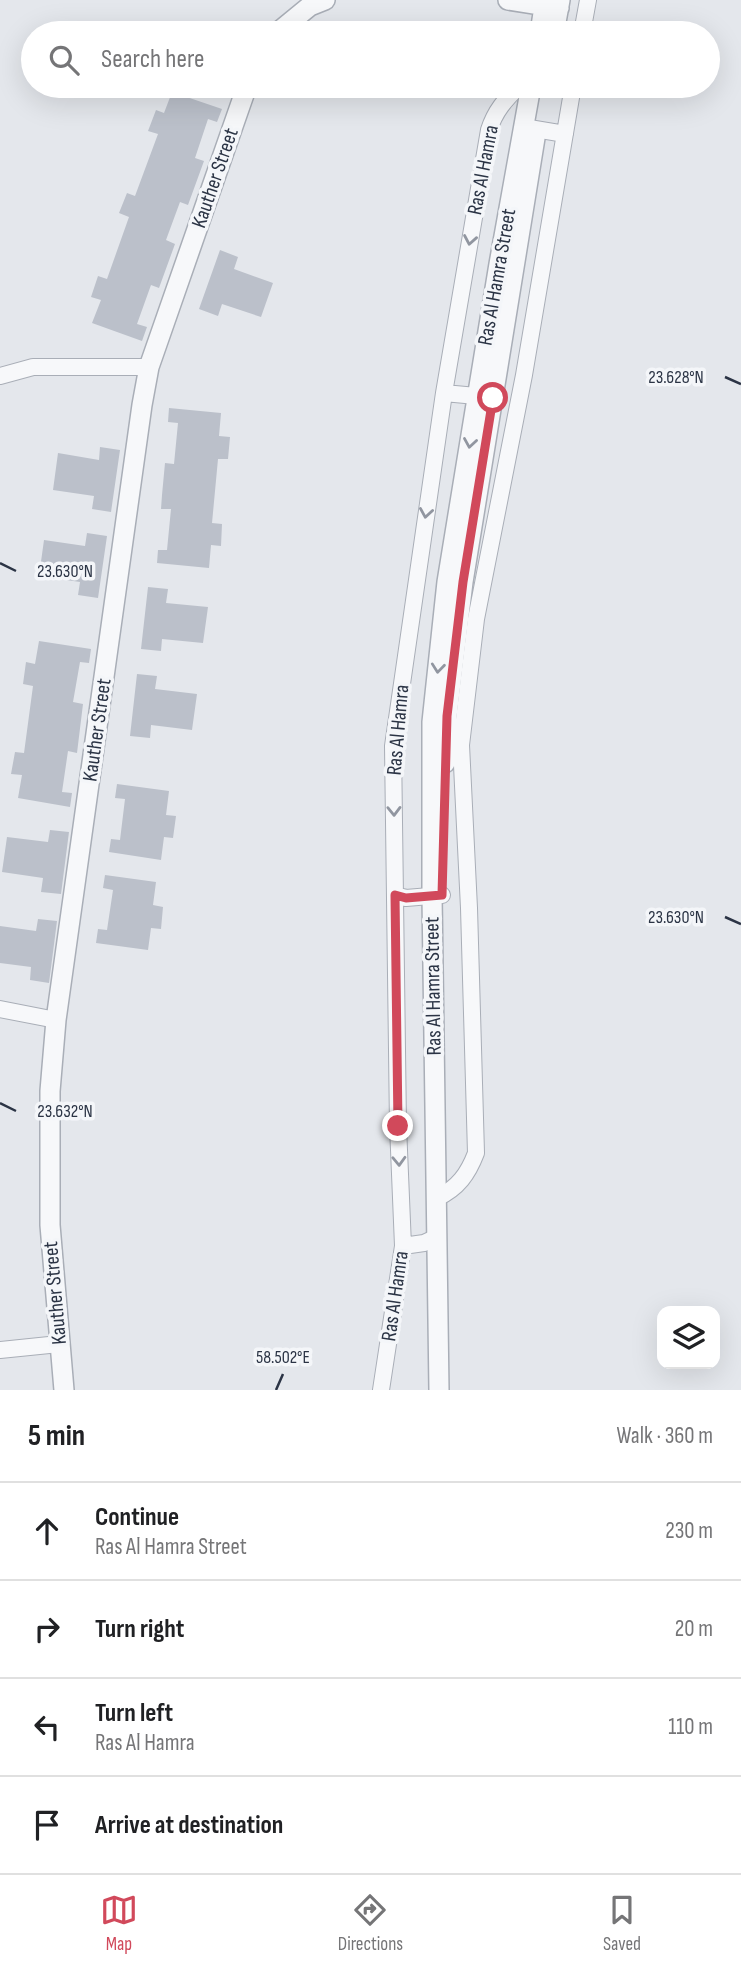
<!DOCTYPE html>
<meta charset="utf-8">
<style>
:root{--surface:#fff;--page:#f6f6f6;--text:#202124;--muted:#757577;--line:#e0e0e0;--accent:#d1495b}
body{margin:0;font-family:"Sofia Sans Condensed",sans-serif;background:var(--page);color:var(--text)}
.controls{position:absolute;right:21px;bottom:21px;display:grid;overflow:hidden;border-radius:14px;box-shadow:0 7px 28px #0002}
.controls button{width:63px;height:63px;display:grid;place-items:center;padding:0;border:0;border-bottom:2px solid var(--line);background:var(--surface);color:var(--text);font:35px sans-serif}
.stop{position:absolute;width:21px;height:21px;margin:-16px;border:5px solid #d1495b;border-radius:50%;background:#fff}
.stop.end{background:#d1495b;border-color:#fff;box-shadow:0 2px 7px #0008}
.list{margin:0;padding:0;list-style:none}
h2{display:flex;justify-content:space-between;align-items:center;height:91px;margin:0;padding:0 28px;font-size:30px}
h2 small{font-size:23px;font-weight:400;color:var(--muted)}
.list li{display:grid;grid-template-columns:46px 1fr auto;gap:21px;align-items:center;box-sizing:border-box;height:98px;padding:0 28px;border-top:2px solid var(--line)}
.list b{display:block;font-size:26px;white-space:nowrap}
.list p{margin:0;font-size:23px;white-space:nowrap;color:var(--muted)}
.list em{font-size:23px;font-style:normal;color:var(--muted)}
.icon{flex:none;width:38px;height:38px;fill:none;stroke:currentColor;stroke-width:2;stroke-linecap:round;stroke-linejoin:round}
.map{position:relative;flex:none;width:741px;height:1390px;overflow:hidden}
.search{position:absolute;background:var(--surface);box-shadow:0 7px 28px #0002;left:21px;right:21px;top:21px;height:77px;display:flex;align-items:center;gap:18px;box-sizing:border-box;padding:0 24px;border-radius:38px;color:var(--muted);font-size:26px}
.sheet{height:483px;background:var(--surface)}
nav{display:flex;justify-content:space-around;align-items:center;box-sizing:border-box;height:98px;border-top:2px solid var(--line);background:var(--surface);font-size:19px;color:var(--muted)}
nav a{display:grid;justify-items:center;gap:4px}
nav .on{color:var(--accent)}
.map>svg:first-child{display:block}
</style>
<div class="map">
<svg width="741" height="1390" viewBox="0 0 741 1390">
<rect width="100%" height="100%" fill="#e4e7ec"/>
<path fill="#bbc0ca" d="M172,92L222,109L217,122L208,119L195,158L204,161L188,205L180,202L166,240L175,244L159,288L151,285L137,324L147,327L142,341L92,323L101,300L91,297L98,276L107,279L129,217L119,213L127,193L135,196L158,134L148,131L156,110L164,113Z
M220,250L238,257L234,269L273,283L261,317L222,304L218,316L199,309Z
M169,408L221,413L219,436L230,437L228,459H218L212,523L222,524L221,546L211,545L209,568L157,563L158,550H167L171,509H161L162,495L165,463L174,464L178,423L168,422Z
M100,447L120,450L111,512L92,509L94,496L53,490L58,453L99,460Z
M87,533L107,536L98,598L78,595L80,582L39,576L44,540L85,546Z
M148,587L168,589L166,603L208,607L203,643L162,639L161,651L141,649Z
M39,641L91,649L89,663L80,662L73,702L83,704L77,753L68,751L62,792L72,793L70,807L18,798L22,775L11,774L15,752L24,753L33,686L23,684L26,662L35,664Z
M137,674L157,676L155,689L197,694L192,730L151,725L150,738L130,736Z
M117,784L169,791L166,815L176,816L173,838L164,837L161,860L109,852L111,839L120,840L125,799L115,798Z
M50,830L69,832L61,894L41,892L43,878L2,872L7,837L48,842Z
M105,875L156,882L153,905L163,907L161,929L151,928L148,950L96,943L98,929L107,930L113,890L103,888Z
M38,919L57,921L49,983L30,980L31,967L0,963V926L36,931Z"/>
<g fill="none" stroke-linecap="round" stroke-linejoin="round">
<defs>
<path id="minor" d="M582,33L588,0
M523,127L565,134
M0,376L33,367H149
M444,393L487,397
M395,895L406,898L442,895
M0,1009L56,1020
M437,1198C458,1188 468,1174 476,1153L469,908L461,745L476,619L524,375L573,86
M403,1246L424,1243L437,1237
M0,1350L59,1344
M381,1390L403,1246L398,1126L393,746L444,393L489,130C495,111 505,100 519,86"/>
<path id="tertiary" d="M508,0L559,8
M277,33L310,6L325,0
M540,33L545,0
M554,33L560,0
M445,763L447,716L463,582L535,138
M64,1390L50,1225V1091L56,1020L142,405L149,367L247,86
M439,1390L432,896V722L447,582L499,264L531,86"/>
</defs>
<use href="#minor" stroke="#a9aeb7" stroke-width="18"/>
<use href="#tertiary" stroke="#a9aeb7" stroke-width="22"/>
<use href="#minor" stroke="#f7f8fa" stroke-width="16"/>
<use href="#tertiary" stroke="#f7f8fa" stroke-width="19"/>
</g>
<defs><path id="oneway-chevron" d="M-2-3.5L2.5 0L-2 3.5" fill="none" stroke-width="1.6" stroke-linecap="round" stroke-linejoin="round" transform="scale(1.75)"/></defs>
<g stroke="#9196a0">
<use href="#oneway-chevron" transform="translate(470 240) rotate(100)"/>
<use href="#oneway-chevron" transform="translate(470 443) rotate(99)"/>
<use href="#oneway-chevron" transform="translate(426 513) rotate(99)"/>
<use href="#oneway-chevron" transform="translate(438 668) rotate(96)"/>
<use href="#oneway-chevron" transform="translate(394 811) rotate(89)"/>
<use href="#oneway-chevron" transform="translate(399 1161) rotate(88)"/>
</g>
<g fill="none" stroke-linecap="round" stroke-linejoin="round">
<path stroke="#d1495b" stroke-width="9" d="M398,1126L395,895L406,898L442,895L447,716L463,582L493,398"/>
</g>
<path fill="none" stroke="#2b3445" stroke-width="2.5" d="M725,377L741,384M0,563L16,571M725,917L741,924M0,1103L16,1111M276,1390L283,1374"/>
<g text-anchor="middle" dominant-baseline="central" stroke-width="7" stroke-linejoin="round" paint-order="stroke">
<g font-size="21" fill="#2b3445" stroke="#f4f6f9">
<text transform="translate(483 170) rotate(-79)">Ras Al Hamra</text>
<text transform="translate(215 178) rotate(-71)">Kauther Street</text>
<text transform="translate(497 277) rotate(-80)">Ras Al Hamra Street</text>
<text transform="translate(97 730) rotate(-82)">Kauther Street</text>
<text transform="translate(398 730) rotate(-85)">Ras Al Hamra</text>
<text transform="translate(433 986) rotate(-91)">Ras Al Hamra Street</text>
<text transform="translate(55 1293) rotate(-95)">Kauther Street</text>
<text transform="translate(395 1296) rotate(-82)">Ras Al Hamra</text>
</g>
</g>
<g font-size="18" text-anchor="middle" fill="#2b3445" stroke="#f4f6f9" stroke-width="7" stroke-linejoin="round" paint-order="stroke">
<text x="676" y="383">23.628°N</text>
<text x="65" y="577">23.630°N</text>
<text x="676" y="923">23.630°N</text>
<text x="65" y="1117">23.632°N</text>
<text x="283" y="1363">58.502°E</text>
</g>
</svg>
<div class="controls">
<button><svg class="icon" aria-label="layers" viewBox="0 0 24 24"><path d="M12 4l9 5-9 5-9-5zM3 14l9 5 9-5"/></svg></button>
</div>
<div class="stop" style="left:493px;top:398px"></div>
<div class="stop end" style="left:398px;top:1126px"></div>
<div class="search"><svg class="icon" aria-label="search" viewBox="0 0 24 24"><circle cx="10" cy="10" r="6"/><path d="M15 15l6 6"/></svg>Search here</div>
</div>
<section class="sheet">
<h2>5 min<small>Walk · 360 m</small></h2>
<ul class="list">
<li><svg class="icon" aria-label="ahead" viewBox="0 0 24 24"><path d="M12 20V5M6 11l6-6 6 6"/></svg><div><b>Continue</b><p>Ras Al Hamra Street</p></div><em>230 m</em></li>
<li><svg class="icon" aria-label="right" viewBox="0 0 24 24"><path d="M7 20v-9h11M14 6l5 5-5 5"/></svg><div><b>Turn right</b></div><em>20 m</em></li>
<li><svg class="icon" aria-label="left" viewBox="0 0 24 24"><path d="M17 20v-9H6M10 6l-5 5 5 5"/></svg><div><b>Turn left</b><p>Ras Al Hamra</p></div><em>110 m</em></li>
<li><svg class="icon" aria-label="arrive" viewBox="0 0 24 24"><path d="M6 21V4h12l-3 4 3 4H6"/></svg><div><b>Arrive at destination</b></div></li>
</ul>
</section>
<nav>
<a class="on"><svg class="icon" aria-label="map" viewBox="0 0 24 24"><path d="M3 6l6-2 6 2 6-2v14l-6 2-6-2-6 2zM9 4v14M15 6v14"/></svg>Map</a>
<a><svg class="icon" aria-label="directions" viewBox="0 0 24 24"><path d="M12 3l9 9-9 9-9-9zM9 14v-3h6M13 9l2 2-2 2"/></svg>Directions</a>
<a><svg class="icon" aria-label="saved" viewBox="0 0 24 24"><path d="M7 4h10v16l-5-4-5 4z"/></svg>Saved</a>
</nav>
